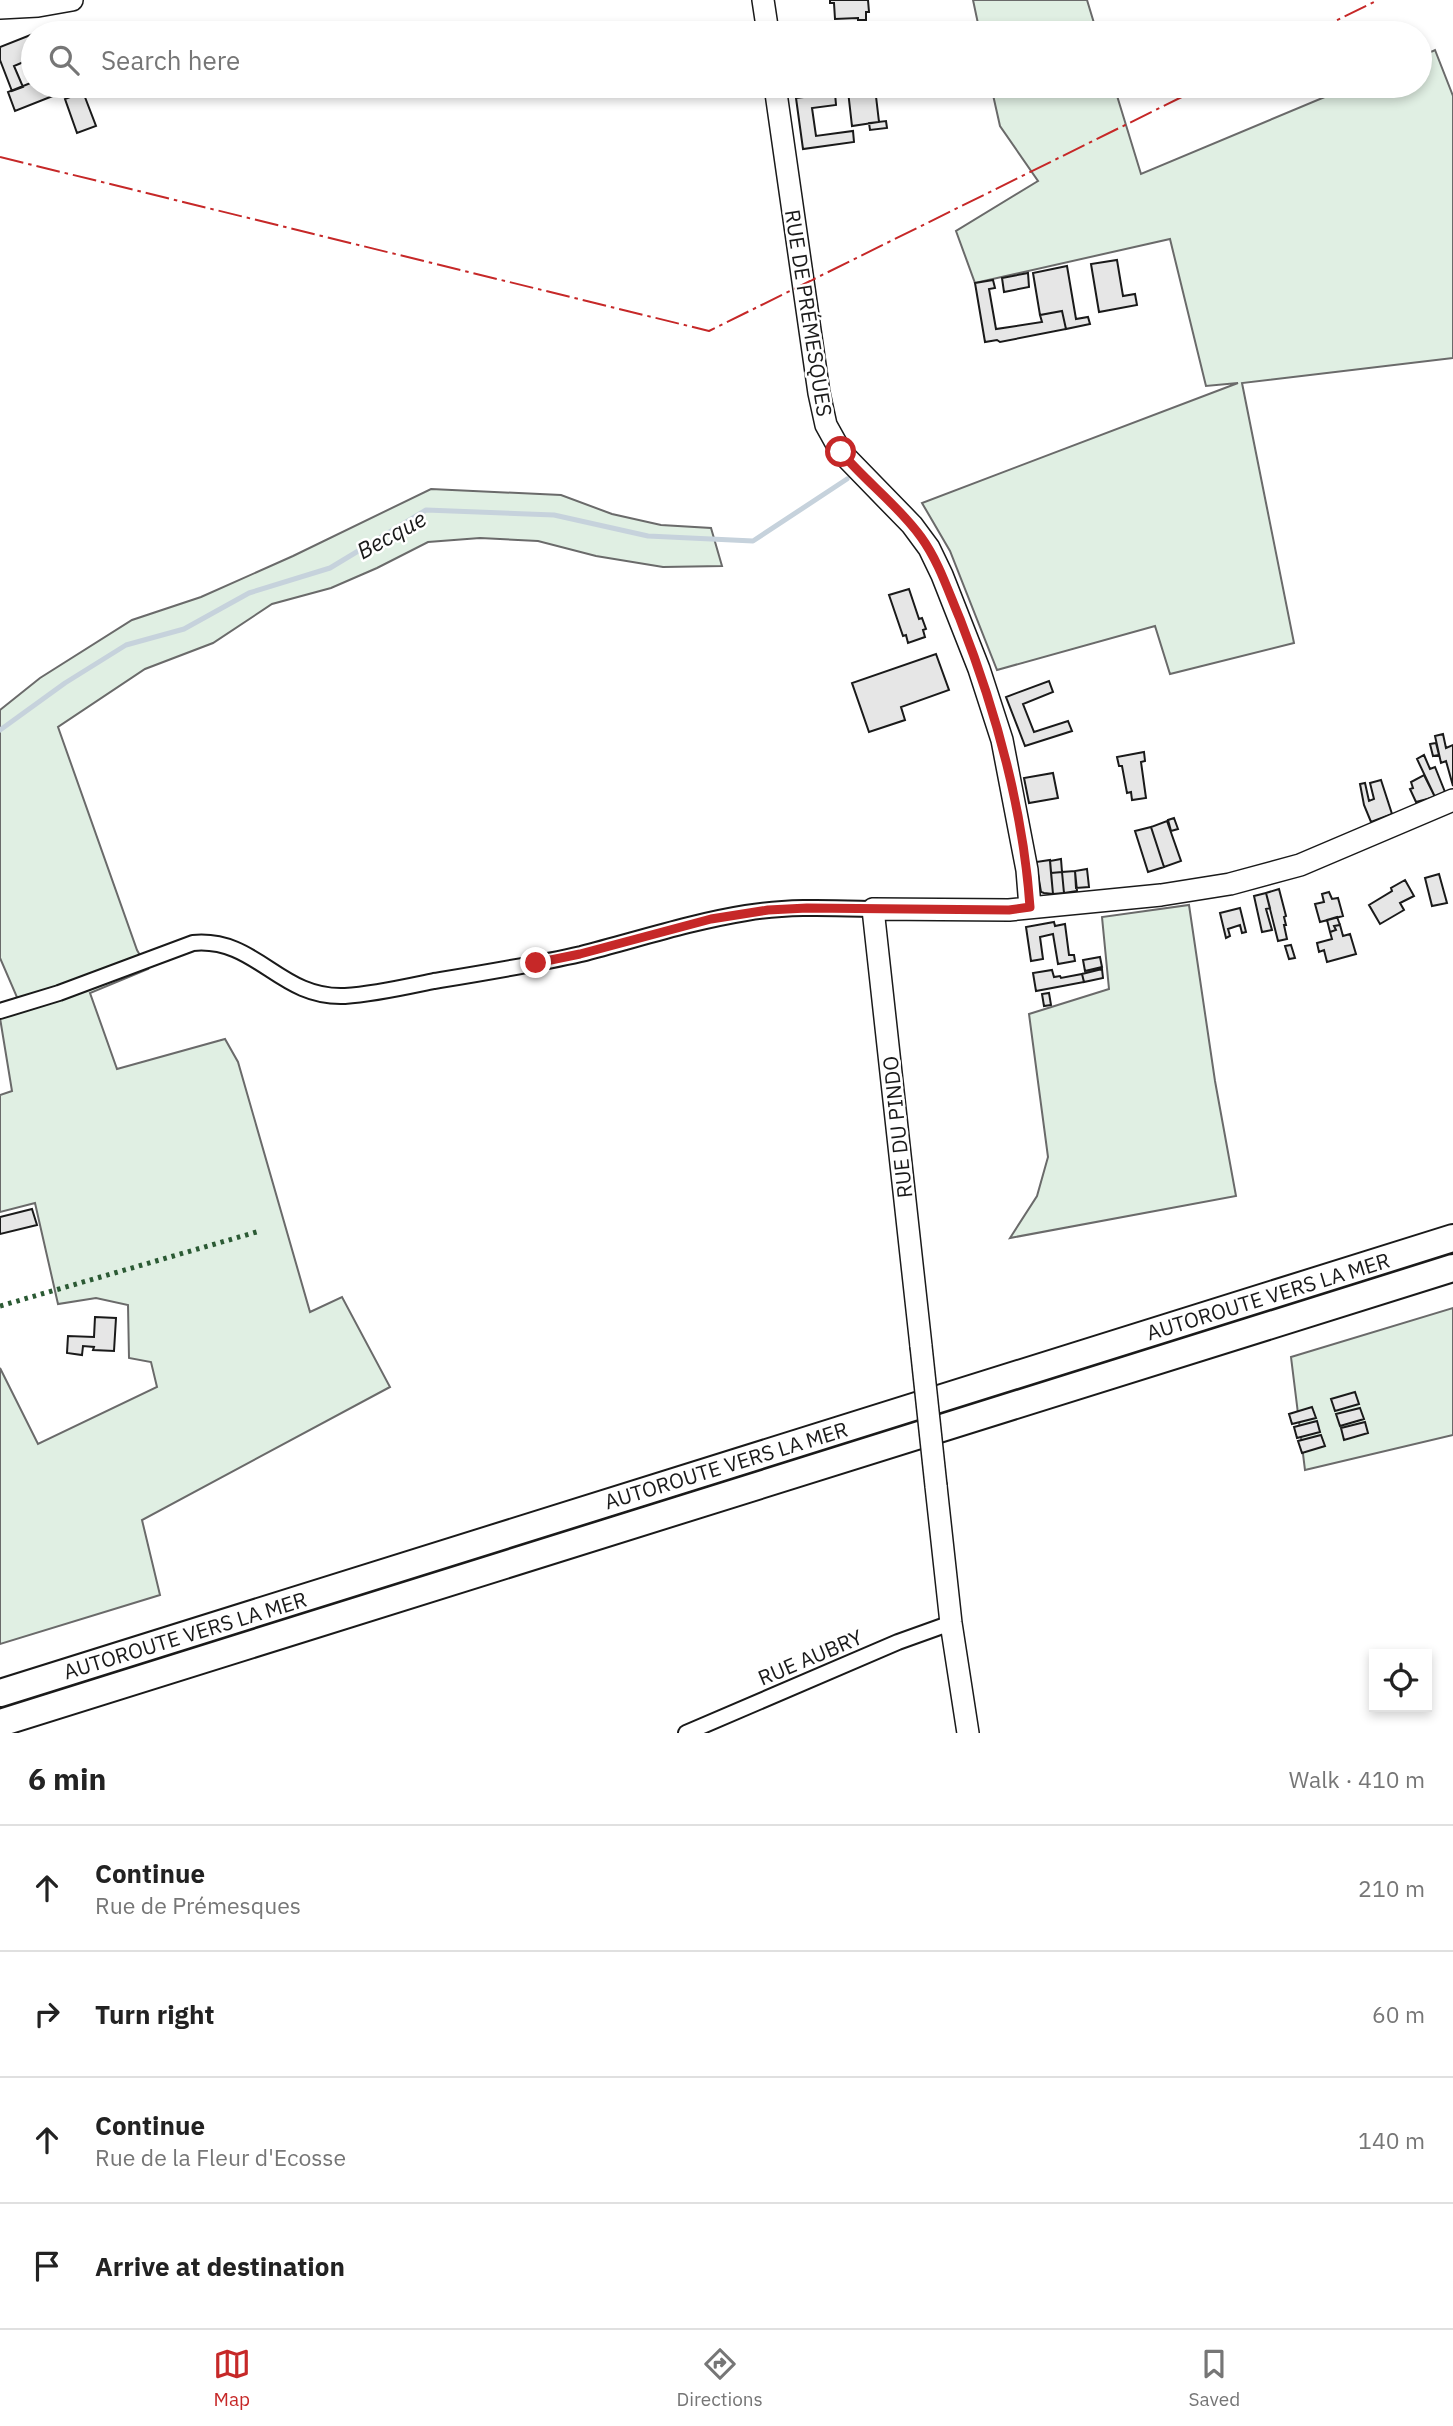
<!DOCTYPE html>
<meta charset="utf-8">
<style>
:root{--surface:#fff;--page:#f2f2f2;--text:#222;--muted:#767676;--line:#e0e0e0;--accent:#c62828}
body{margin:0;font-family:"IBM Plex Sans",sans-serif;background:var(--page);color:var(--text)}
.controls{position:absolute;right:21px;bottom:21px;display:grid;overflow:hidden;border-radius:0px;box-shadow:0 4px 10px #0003}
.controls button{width:63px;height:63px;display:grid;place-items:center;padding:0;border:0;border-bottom:2px solid var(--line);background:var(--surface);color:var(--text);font:35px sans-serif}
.stop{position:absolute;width:21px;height:21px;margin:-16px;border:5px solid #c62828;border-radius:50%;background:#fff}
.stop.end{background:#c62828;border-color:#fff;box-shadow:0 2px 7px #0008}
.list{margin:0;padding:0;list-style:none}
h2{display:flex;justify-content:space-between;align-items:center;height:91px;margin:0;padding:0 28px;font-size:30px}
h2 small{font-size:23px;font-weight:400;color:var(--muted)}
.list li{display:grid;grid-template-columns:46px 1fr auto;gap:21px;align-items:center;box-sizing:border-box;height:126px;padding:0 28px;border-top:2px solid var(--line)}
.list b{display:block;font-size:26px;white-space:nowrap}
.list p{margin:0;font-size:23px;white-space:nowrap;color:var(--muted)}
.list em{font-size:23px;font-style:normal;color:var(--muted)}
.icon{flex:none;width:38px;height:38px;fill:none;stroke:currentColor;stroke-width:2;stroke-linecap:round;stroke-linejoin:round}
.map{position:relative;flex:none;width:1453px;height:1733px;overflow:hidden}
.search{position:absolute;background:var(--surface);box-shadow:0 4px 10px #0003;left:21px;right:21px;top:21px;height:77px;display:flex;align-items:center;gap:18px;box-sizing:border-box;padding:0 24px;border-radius:38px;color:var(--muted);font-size:26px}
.sheet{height:595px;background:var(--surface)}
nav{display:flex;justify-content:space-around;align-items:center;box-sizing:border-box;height:98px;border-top:2px solid var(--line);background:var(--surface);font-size:19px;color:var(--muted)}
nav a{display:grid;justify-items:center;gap:4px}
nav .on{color:var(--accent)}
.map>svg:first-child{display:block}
</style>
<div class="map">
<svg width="1453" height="1733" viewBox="0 0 1453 1733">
<rect width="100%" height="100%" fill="#fff"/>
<path fill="#e0efe3" stroke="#6a6a6a" stroke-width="2" d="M973,0H1087L1097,33H980Z
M1435,50L1453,96V358L1242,383L1294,643L1170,674L1155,626L997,670L950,551L922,503L1238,383L1206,386L1170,239L975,283L956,231L1038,181L1000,126L991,86H1114L1141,174L1351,86H1420V57Z
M431,489L561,495L612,514L661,525L711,528L722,566L663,567L596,556L538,541L480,538L428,542L377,568L331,588L272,604L213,643L145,669L58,727L137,950L148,969L90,993L117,1069L225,1039L238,1062L310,1312L342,1297L390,1387L142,1520L160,1595L0,1644V1368L38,1444L157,1387L151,1362L129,1358L128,1305L96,1298L58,1304L35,1203L0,1212V1095L12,1091L0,1018L23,1011L0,958V710L40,678L132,620L201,597L293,556Z
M1189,905L1215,1081L1236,1196L1010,1238L1037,1196L1048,1157L1029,1014L1109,989L1102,917Z
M1453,1308V1435L1305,1470L1291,1357Z"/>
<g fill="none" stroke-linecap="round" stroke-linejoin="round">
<path stroke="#c6d2dc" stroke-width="5" d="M0,730L65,683L126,645L184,629L249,593L330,568L426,510L554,515L648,536L753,541L847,479"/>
</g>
<path fill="#e6e6e6" stroke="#1a1a1a" stroke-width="2" d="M830,0H868L869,12H866V20H858V18L835,19L834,3H830Z
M33,34V58L14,66L23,87L12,91L0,60V47Z
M33,82V86H78L15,111L8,92Z
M875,88L879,122L852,126L848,91Z
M83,92L96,126L77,133L65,99Z
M835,93L836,105L812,108L816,136L853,131L854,142L803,149L796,98Z
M886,121L887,128L870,130L869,123Z
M1117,260L1123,296L1135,294L1137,305L1099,312L1091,264Z
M1067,266L1076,319L1088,317L1090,324L1066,329L1062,311L1040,315L1033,273Z
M1028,273L1029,287L1004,292L1002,278Z
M993,280L995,288L989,289L996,329L1042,322L1040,315L1062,311L1066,329L1000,342L997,340L985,342L975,283Z
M909,589L919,619L922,618L926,629L923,630L925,637L908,643L906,635L903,636L889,595Z
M936,654L949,690L901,707L905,720L869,732L852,683Z
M1049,681L1053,692L1023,704L1034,732L1068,721L1072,731L1025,746L1006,697Z
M1443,734L1446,748L1453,745V786L1446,761L1441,763L1435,736Z
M1436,743L1439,755L1433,756L1430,744Z
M1144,752L1145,761L1141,762L1146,798L1132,800L1131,792L1127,793L1122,766H1119L1117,757Z
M1424,755L1430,769L1435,767L1445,792L1435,797L1417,759Z
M1053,773L1058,798L1029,803L1024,778Z
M1424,775L1435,797L1416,802L1410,789L1413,788L1411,782Z
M1381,780L1392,814L1371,822L1364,805L1360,784L1365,783L1369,801L1374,799L1370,783Z
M1174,818L1178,829L1171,831L1168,820Z
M1167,821L1181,861L1164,867L1151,827Z
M1151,827L1164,867L1148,872L1135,831Z
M1061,859L1062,872L1051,873L1050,861Z
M1050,860L1053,894L1044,893L1041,892L1036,862Z
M1087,869L1089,887L1076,888L1075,871Z
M1075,871L1077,891L1064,893L1062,872Z
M1062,872L1064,893L1053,894L1051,873Z
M1439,874L1447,903L1432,906L1425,878Z
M1405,880L1414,896L1400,903L1404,910L1380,924L1369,905L1392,891L1391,888Z
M1279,889L1286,916L1284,917L1286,925H1284L1287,939L1278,941L1266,893Z
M1329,892L1332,899L1338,898L1343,916L1320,922L1315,904L1324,902L1322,894Z
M1266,893L1270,908L1266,909L1272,930L1262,932L1254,896Z
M1240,908L1246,932L1242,933L1240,925L1228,929L1230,936L1226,938L1220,913Z
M1337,917L1340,925L1334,926L1336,930L1330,932L1327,920Z
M1054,922L1055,926L1065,924L1069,955H1074L1075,961L1058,964L1053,934L1040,937L1043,959L1031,961L1026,927Z
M1340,925L1343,936L1350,934L1356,954L1327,962L1324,950L1319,952L1317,943L1332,939L1330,932L1336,930L1334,926Z
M1291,945L1295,958L1289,959L1285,946Z
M1100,957L1102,967L1085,971L1083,960Z
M1102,969L1103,978L1084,982L1082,974Z
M1052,970L1054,977L1060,976L1061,978L1082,974L1084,982L1036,991L1033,973Z
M1049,993L1051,1005L1044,1006L1042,994Z
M32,1209L37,1225L0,1234V1217Z
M95,1317L116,1318L114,1351L93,1350L94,1347L83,1346L82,1355L67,1353L68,1336L94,1337Z
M1355,1392L1359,1404L1335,1411L1331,1399Z
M1312,1407L1316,1418L1292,1424L1289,1414Z
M1360,1408L1364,1419L1340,1426L1336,1414Z
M1317,1421L1320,1432L1297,1438L1294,1427Z
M1365,1422L1368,1433L1344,1440L1341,1428Z
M1321,1435L1325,1446L1302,1453L1298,1441Z"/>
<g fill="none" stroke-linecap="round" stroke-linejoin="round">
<defs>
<path id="street" d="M0,1011L59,993L193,943C257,937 279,999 345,996C375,994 405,987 434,981C483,973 533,965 581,954C636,940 690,922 746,913C788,906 831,908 873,909
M686,1733L898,1642L951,1623"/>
<path id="secondary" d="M763,0L768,33
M0,8L38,6L72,0
M775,86L819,393L826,425L841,452L912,525L929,548L942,575L979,669L1002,740L1027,870L1030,907
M921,1346L873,909L1009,910L1161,895L1230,884L1300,865L1453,800
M936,1486L951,1623L968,1733"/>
<path id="highway" d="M0,1693L1453,1238
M0,1723L1453,1268"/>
</defs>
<use href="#street" stroke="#1a1a1a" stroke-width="18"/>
<use href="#secondary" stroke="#1a1a1a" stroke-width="24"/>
<use href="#highway" stroke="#1a1a1a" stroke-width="30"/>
<use href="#street" stroke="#fff" stroke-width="14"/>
<use href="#secondary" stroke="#fff" stroke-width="21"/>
<use href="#highway" stroke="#fff" stroke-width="26"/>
<defs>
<path id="secondary-bridge" d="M921,1346L936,1486"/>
</defs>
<use href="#secondary-bridge" stroke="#1a1a1a" stroke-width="24" stroke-linecap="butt"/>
<use href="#secondary-bridge" stroke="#fff" stroke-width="21"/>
<path stroke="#2b5a34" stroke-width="5" stroke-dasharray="3.5 5" stroke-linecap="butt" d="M0,1306L260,1231"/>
<path stroke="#c62828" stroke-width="2" stroke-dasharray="24 5 3.5 5" stroke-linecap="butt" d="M1311,33L1378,0
M0,157L709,331L1204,86"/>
</g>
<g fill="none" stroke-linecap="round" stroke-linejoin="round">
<path stroke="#c62828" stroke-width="9" d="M536,963L580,954L711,919L768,910L807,908L1009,910L1030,907C1023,808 996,711 960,619C948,591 939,562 921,537C898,505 866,482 841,452"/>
</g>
<g text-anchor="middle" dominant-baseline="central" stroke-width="5" stroke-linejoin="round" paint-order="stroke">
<g font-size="21" fill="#1a1a1a" stroke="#fff">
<text transform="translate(809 313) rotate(81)">RUE DE PRÉMESQUES</text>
<text transform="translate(897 1127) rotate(-96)">RUE DU PINDO</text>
<text transform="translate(1268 1296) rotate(-17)">AUTOROUTE VERS LA MER</text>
<text transform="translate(726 1465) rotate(-17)">AUTOROUTE VERS LA MER</text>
<text transform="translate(185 1635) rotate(-17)">AUTOROUTE VERS LA MER</text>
<text transform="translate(810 1657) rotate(-23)">RUE AUBRY</text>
</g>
<g font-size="23" font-style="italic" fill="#1a1a1a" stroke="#fff">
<text transform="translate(391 534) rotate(-29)">Becque</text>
</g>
</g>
</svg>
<div class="controls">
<button><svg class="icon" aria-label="locate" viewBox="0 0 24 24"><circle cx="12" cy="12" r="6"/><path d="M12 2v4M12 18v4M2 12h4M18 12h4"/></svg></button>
</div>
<div class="stop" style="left:841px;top:452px"></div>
<div class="stop end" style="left:536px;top:963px"></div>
<div class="search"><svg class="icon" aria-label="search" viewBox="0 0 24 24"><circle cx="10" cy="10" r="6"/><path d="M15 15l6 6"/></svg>Search here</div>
</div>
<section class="sheet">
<h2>6 min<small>Walk · 410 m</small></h2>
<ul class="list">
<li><svg class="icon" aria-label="ahead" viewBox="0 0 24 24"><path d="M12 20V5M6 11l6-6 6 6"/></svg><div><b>Continue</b><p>Rue de Prémesques</p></div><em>210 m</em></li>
<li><svg class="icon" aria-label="right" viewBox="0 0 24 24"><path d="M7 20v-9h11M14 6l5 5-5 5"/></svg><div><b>Turn right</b></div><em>60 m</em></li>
<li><svg class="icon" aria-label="ahead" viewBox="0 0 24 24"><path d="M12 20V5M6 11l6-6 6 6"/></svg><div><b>Continue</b><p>Rue de la Fleur d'Ecosse</p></div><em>140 m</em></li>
<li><svg class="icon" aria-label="arrive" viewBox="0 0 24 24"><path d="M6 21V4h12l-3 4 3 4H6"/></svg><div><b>Arrive at destination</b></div></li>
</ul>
</section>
<nav>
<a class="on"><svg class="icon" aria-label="map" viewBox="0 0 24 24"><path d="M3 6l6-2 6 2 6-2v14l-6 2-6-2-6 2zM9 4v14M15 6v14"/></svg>Map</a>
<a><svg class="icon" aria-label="directions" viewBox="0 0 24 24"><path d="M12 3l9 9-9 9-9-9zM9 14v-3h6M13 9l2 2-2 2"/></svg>Directions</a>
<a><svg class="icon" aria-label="saved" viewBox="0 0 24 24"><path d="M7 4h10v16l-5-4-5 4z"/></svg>Saved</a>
</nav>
